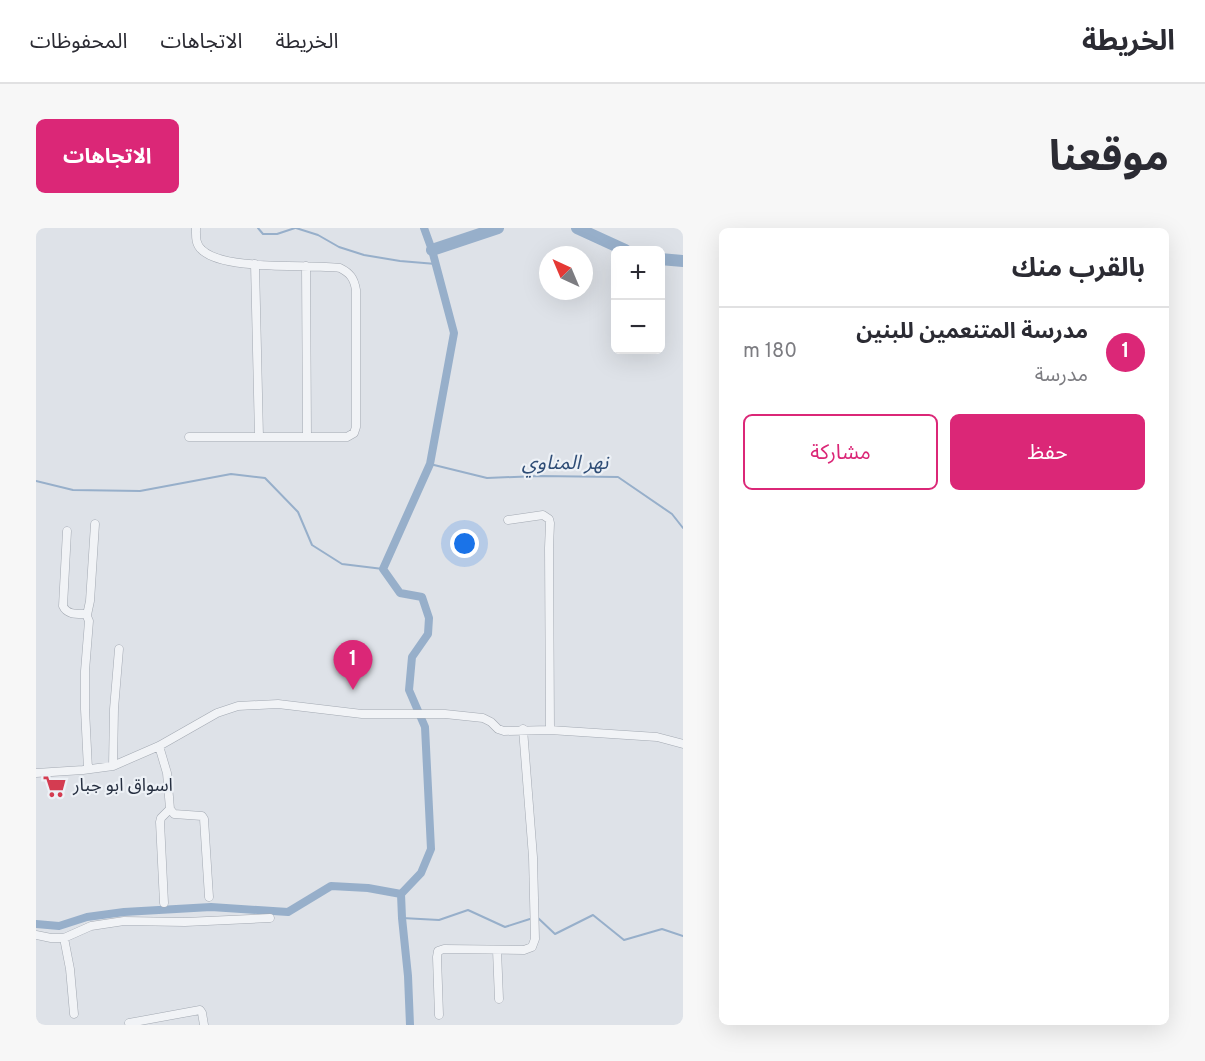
<!DOCTYPE html>
<html lang="ar">
<meta charset="utf-8">
<style>
:root{--surface:#fff;--page:#f7f7f7;--text:#2b2b33;--muted:#7c7c81;--line:#e1e1e2;--accent:#db2777}
body{margin:0;font-family:Overpass,"Noto Sans Arabic",sans-serif;background:var(--page);color:var(--text);direction:rtl}
.controls{position:absolute;right:18px;top:18px;display:grid;overflow:hidden;border-radius:9px;box-shadow:0 6px 24px #0002}
.controls button{width:54px;height:54px;display:grid;place-items:center;padding:0;border:0;border-bottom:2px solid var(--line);background:var(--surface);color:var(--text);font:30px sans-serif}
.compass{position:absolute;left:503px;top:18px;width:54px;height:54px;border-radius:50%;background:var(--surface);box-shadow:0 6px 24px #0002;rotate:316deg}
.you{position:absolute;left:429px;top:316px;width:21px;height:21px;margin:-15px;border:4px solid #fff;border-radius:50%;background:#1a73e8;box-shadow:0 0 0 9px #1a73e833}
.badge{display:grid;place-items:center;width:39px;height:39px;border-radius:50%;background:var(--accent);color:#fff;font-size:20px;font-weight:700}
.pin{position:absolute;translate:-50% -50px;filter:drop-shadow(0 2px 3px #0008)}
.pin::after{content:'';position:absolute;top:32px;width:21px;height:18px;background:inherit;clip-path:polygon(0 0,100% 0,50% 100%)}
.list{margin:0;padding:0;list-style:none}
h2{display:flex;justify-content:space-between;align-items:center;height:78px;margin:0;padding:0 24px;font-size:26px}
h2 small{font-size:20px;font-weight:400;color:var(--muted)}
.list li{display:grid;grid-template-columns:39px 1fr auto;gap:18px;align-items:center;box-sizing:border-box;height:90px;padding:0 24px;border-top:2px solid var(--line)}
.list b{display:block;font-size:22px;white-space:nowrap}
.list p{margin:0;font-size:20px;white-space:nowrap;color:var(--muted)}
.list em{font-size:20px;font-style:normal;color:var(--muted)}
.actions{display:flex;gap:12px;padding:18px 24px}
.actions a{flex:1;padding:14px 0;border:2px solid var(--accent);border-radius:9px;text-align:center;font-size:21px;color:var(--accent)}
.actions .main{background:var(--accent);color:#fff}
.map{position:relative;flex:none;width:647px;height:797px;overflow:hidden;direction:ltr;border-radius:9px}
header{display:flex;align-items:center;gap:36px;box-sizing:border-box;height:84px;padding:0 30px;background:var(--surface);border-bottom:2px solid var(--line)}
header strong{font-size:28px}
nav{display:flex;gap:33px;margin-inline-start:auto;font-size:21px}
.intro{display:flex;align-items:center;justify-content:space-between;box-sizing:border-box;height:144px;padding:0 36px}
h1{margin:0;font-size:42px}
.button{padding:15px 27px;border-radius:9px;background:var(--accent);color:#fff;font-size:21px;font-weight:700}
main{display:flex;gap:36px;padding:0 36px}
aside{flex:1;background:var(--surface);border-radius:9px;box-shadow:0 6px 24px #0002}
.map>svg:first-child{display:block}
</style>
<header>
<strong>الخريطة</strong>
<nav><a>الخريطة</a><a>الاتجاهات</a><a>المحفوظات</a></nav>
</header>
<div class="intro"><h1>موقعنا</h1><a class="button">الاتجاهات</a></div>
<main>
<aside>
<h2>بالقرب منك<small></small></h2>
<ul class="list">
<li><span class="badge">1</span><div><b>مدرسة المتنعمين للبنين</b><p>مدرسة</p></div><em>180 m</em></li>
</ul>
<div class="actions"><a class="main">حفظ</a><a>مشاركة</a></div>
</aside>
<div class="map">
<svg width="647" height="797" viewBox="0 0 647 797">
<rect width="100%" height="100%" fill="#dee2e8"/>
<g fill="none" stroke-linecap="round" stroke-linejoin="round">
<path stroke="#97afca" stroke-width="2" d="M222,0L227,6H241L259,0
M260,0L282,7L303,19L328,27L364,33L400,36
M394,236L451,250L503,248L582,249L636,286L647,300
M0,253L37,262L104,263L195,246L229,250L262,284L276,317L306,336L347,341
M366,690L403,692L432,682L469,699L497,690
M502,690L519,706L557,687L588,712L626,701L647,708"/>
<path stroke="#97afca" stroke-width="8" d="M0,696L23,698L51,689L88,684L175,679L252,684L295,658L332,660L365,666
M374,797L372,748L366,690L365,666L385,645L395,621L389,499L373,462L376,429L392,406L393,390L386,369L364,365L347,341L394,236L418,105L396,22L388,0"/>
<path stroke="#97afca" stroke-width="12" d="M541,0L589,22
M396,22L462,0
M624,31L647,33"/>
<defs>
<path id="street" d="M219,36L223,209
M270,38L271,209
M153,209H311L318,205L320,199V62C318,50 314,45 304,40C272,36 188,43 166,22C159,16 160,8 160,0
M472,292L507,287L513,291L514,295L513,320L514,502
M31,303L27,378C31,387 41,386 50,386L53,393L49,443V481L52,541
M51,387L54,373L59,296
M123,518L131,545L134,581L138,586L166,588L168,591L173,669
M77,538L78,481L83,421
M0,545L47,542L77,538L123,518L181,485L202,478L242,476L326,486H409L447,490L455,494L462,501L468,503L514,502L621,509L647,516
M128,675L124,594L125,590L134,581
M0,707L15,710H28L55,698L88,693L149,694L234,690
M28,710L34,741L38,786
M461,722L463,771
M403,787L401,729L402,723L408,721L488,722L496,719L499,711L497,629L487,501
M93,795L164,782L166,785L168,797"/>
</defs>
<use href="#street" stroke="#a3a9b2" stroke-width="9"/>
<use href="#street" stroke="#f1f3f6" stroke-width="8"/>
</g>
<defs>
<symbol id="supermarket-bare" viewBox="-9 -9 18 18"><path d="M-6-5.5h2.5l.6 2H6L4.5 2H-2.5L-4.4-4H-6ZM-1.5 3.2a1.3 1.3 0 1 0 .1 0ZM3 3.2a1.3 1.3 0 1 0 .1 0Z" fill="#d43c51" stroke="#edf1f6" stroke-width="2.5" paint-order="stroke"/></symbol>
</defs>
<g fill-rule="evenodd">
<use href="#supermarket-bare" x="2" y="542" width="33" height="33"/>
</g>
<g text-anchor="middle" dominant-baseline="central" stroke-width="4.5" stroke-linejoin="round" paint-order="stroke">
<g font-size="18" fill="#262f40" stroke="#edf1f6" text-anchor="start">
<text x="37" y="558">اسواق ابو جبار</text>
</g>
<g font-size="20" font-style="italic" fill="#2f4d76" stroke="#edf1f6">
<text x="529" y="236">نهر المناوي</text>
</g>
</g>
</svg>
<div class="controls">
<button>+</button>
<button>−</button>
</div>
<svg class="compass" viewBox="-18 -18 36 36"><path d="M0-13l5 13h-10z" fill="#e53935"/><path d="M0 13l5-13h-10z" fill="#7c7c81"/></svg>
<div class="you"></div>
<div class="pin badge" style="left:317px;top:462px">1</div>
</div>
</main>
